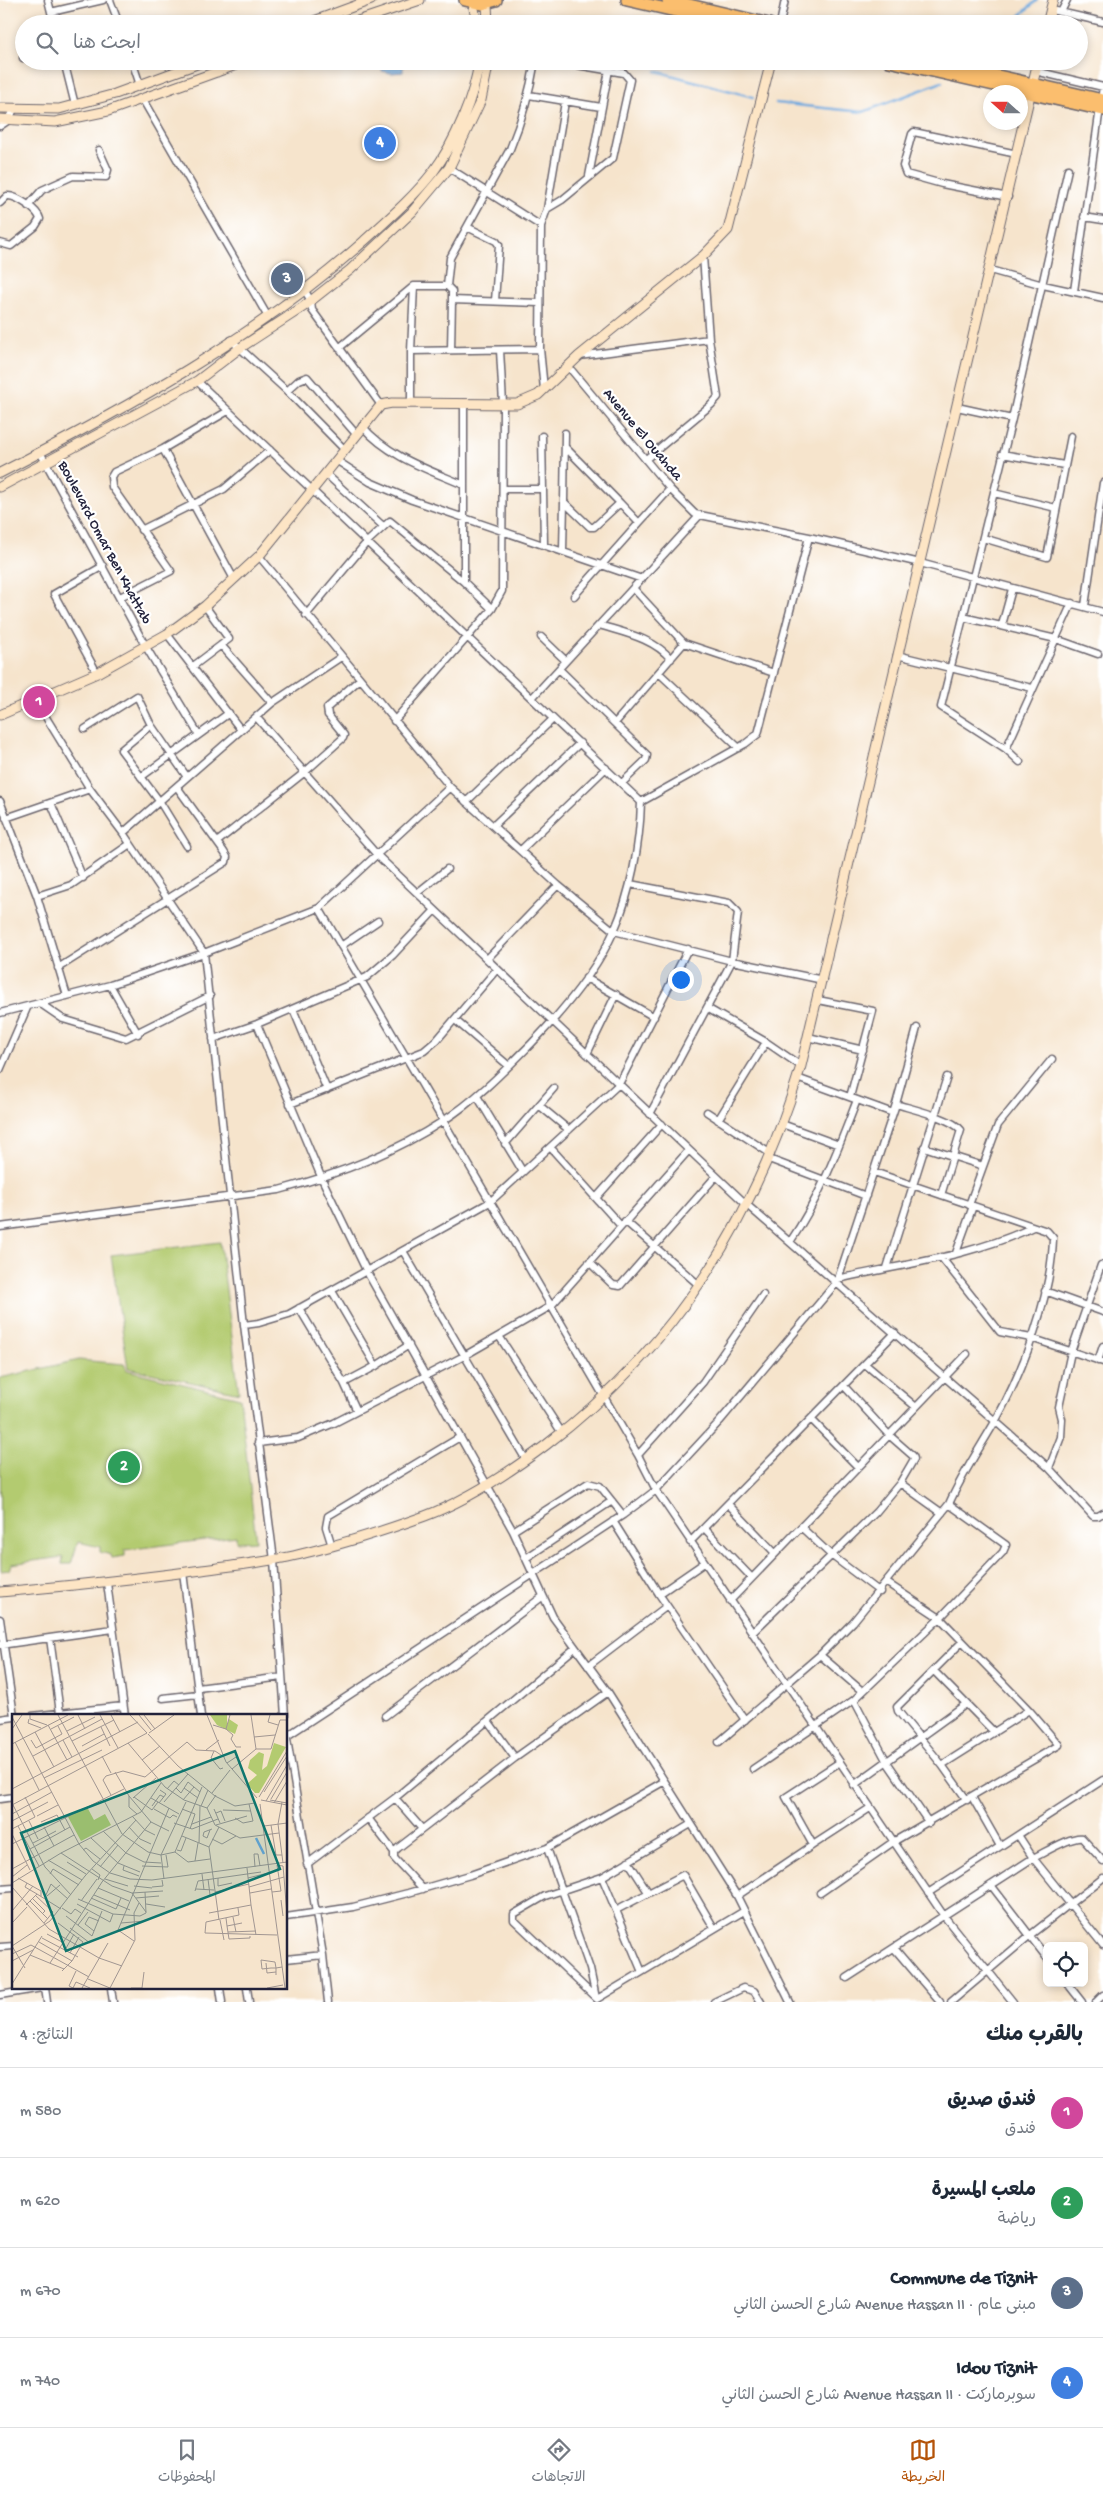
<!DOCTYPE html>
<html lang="ar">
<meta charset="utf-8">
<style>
:root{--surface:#fff;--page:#f2f2f3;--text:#1f2937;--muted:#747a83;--line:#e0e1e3;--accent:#b45309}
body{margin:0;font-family:"Gochi Hand","Playpen Sans Arabic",sans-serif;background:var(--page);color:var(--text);direction:rtl}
.controls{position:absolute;right:15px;bottom:15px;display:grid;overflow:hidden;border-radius:8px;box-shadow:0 2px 8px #0003}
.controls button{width:45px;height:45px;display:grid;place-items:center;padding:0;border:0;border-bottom:1px solid var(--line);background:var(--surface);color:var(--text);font:25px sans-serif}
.compass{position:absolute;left:983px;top:85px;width:45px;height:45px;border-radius:50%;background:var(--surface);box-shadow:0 2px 8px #0003;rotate:291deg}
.you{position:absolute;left:680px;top:979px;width:18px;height:18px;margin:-12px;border:4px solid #fff;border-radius:50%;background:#1a73e8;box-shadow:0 0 0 8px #1a73e833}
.badge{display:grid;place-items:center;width:32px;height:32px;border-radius:50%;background:var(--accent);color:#fff;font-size:16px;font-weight:700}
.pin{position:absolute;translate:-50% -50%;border:2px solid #fff;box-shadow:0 1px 5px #0006}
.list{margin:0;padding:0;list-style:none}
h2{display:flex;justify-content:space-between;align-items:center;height:65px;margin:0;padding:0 20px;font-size:21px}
h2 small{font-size:16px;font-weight:400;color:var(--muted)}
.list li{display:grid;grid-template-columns:32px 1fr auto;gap:15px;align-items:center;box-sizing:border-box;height:90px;padding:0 20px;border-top:1px solid var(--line)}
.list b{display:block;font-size:19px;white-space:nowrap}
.list p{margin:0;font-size:16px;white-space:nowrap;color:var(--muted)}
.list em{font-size:16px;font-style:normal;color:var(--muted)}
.icon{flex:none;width:28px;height:28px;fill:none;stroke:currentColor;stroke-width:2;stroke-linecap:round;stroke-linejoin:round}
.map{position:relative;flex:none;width:1103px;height:2002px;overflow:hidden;direction:ltr}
.search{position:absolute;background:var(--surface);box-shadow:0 2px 8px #0003;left:15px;right:15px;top:15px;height:55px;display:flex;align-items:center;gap:12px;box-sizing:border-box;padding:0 18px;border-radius:28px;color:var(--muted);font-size:19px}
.sheet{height:425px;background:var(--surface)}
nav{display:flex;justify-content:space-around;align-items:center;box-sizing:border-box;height:70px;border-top:1px solid var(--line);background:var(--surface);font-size:14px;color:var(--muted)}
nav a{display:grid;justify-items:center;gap:2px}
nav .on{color:var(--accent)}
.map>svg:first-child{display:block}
</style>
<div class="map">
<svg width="1103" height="2002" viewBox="0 0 1103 2002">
<rect width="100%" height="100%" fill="#fff"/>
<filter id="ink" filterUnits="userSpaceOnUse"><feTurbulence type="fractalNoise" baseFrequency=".02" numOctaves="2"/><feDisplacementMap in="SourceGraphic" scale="10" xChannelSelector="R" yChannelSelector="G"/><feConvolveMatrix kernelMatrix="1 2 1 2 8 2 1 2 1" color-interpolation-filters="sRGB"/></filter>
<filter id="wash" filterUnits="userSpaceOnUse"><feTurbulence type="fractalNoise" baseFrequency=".0096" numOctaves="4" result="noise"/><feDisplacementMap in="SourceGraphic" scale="20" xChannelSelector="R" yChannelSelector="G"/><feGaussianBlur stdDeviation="1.12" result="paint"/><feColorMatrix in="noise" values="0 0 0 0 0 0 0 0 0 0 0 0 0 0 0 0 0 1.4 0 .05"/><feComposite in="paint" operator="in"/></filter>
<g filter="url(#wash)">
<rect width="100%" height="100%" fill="#f6e4cc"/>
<path fill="#b3cb70" stroke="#6a7656" d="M220,1242L239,1393L128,1368L111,1255Z
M79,1360L124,1364L127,1370L240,1398L256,1541L236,1542V1536L125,1550V1556L112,1558L111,1555L100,1552V1547L78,1542L71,1564H62L63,1557L11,1564L9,1570L1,1571L0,1378Z"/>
<path fill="#6ea9de" stroke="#48668c" d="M388,61H408V63L403,67V72L391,73L382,71V67Z"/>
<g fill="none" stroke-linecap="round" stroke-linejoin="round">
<path stroke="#6ea9de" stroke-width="2.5" d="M1011,24L1037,0
M971,62L972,61
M656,71L753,97
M776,103L863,112L942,82"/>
</g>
</g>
<g filter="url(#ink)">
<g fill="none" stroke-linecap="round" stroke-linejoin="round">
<defs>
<path id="street" d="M48,0L51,12
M110,0L119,24
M1051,10L1103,22
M1061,12L1067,0
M54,24L51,12L103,0
M780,24L785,0
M23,58H24
M64,61L75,105
M132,61L140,85
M1035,71L1103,87L1074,291
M529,95L601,107
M143,100L268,317
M0,126L9,120L14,109
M449,168L541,226
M589,176L609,70
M1008,197L942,184L906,174L903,166L912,134L914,132L1017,154
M0,203L7,196C16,195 38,210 40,219L35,227L11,246L0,243
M28,206L42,190L73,176L106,177L108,170L99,150
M547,209L562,200L613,158L630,80L624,73L553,61
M1084,217L1103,220
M467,227L496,241L499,245L495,301
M990,270L1043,285L1103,298
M447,286L450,258L510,149C522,120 530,92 535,61
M305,291L311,301L312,310L381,405
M231,340L287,391L344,449
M339,348L414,286H447L452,291V300
M451,350L452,300L539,303
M411,351L540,349
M579,356L709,339
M568,366L670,489L695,514L809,537L920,563L1103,612
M544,389L540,349L541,226L547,209L565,102
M287,391L299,380L307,377L356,434
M411,403V351L414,286
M957,407L1012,419
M362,426C389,457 427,469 464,485
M565,433L564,502L590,527H594L620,503L565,447
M542,436L544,544
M163,449L234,579
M40,452L146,647L199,735
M1002,454L1064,465
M646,459L711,405L718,397L709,339L703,256
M336,460L370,482L412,500L642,579
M326,474L383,526
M503,489H543
M994,493L1056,508
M639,523L670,489
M141,530L224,489L270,450
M983,538L1047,557L1071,436
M563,551L564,502
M259,556L450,787L558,885L614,931L732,961L823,980
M464,582V403
M633,588L684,643L774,673
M574,596L639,523L620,503
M120,597L171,571L112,487L111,477L114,472L163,449L228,411
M1085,606L1103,483
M306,615L367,542L390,521L464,582L492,609
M963,617L1056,639L1098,654
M599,625C625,633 653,638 671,659
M1002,625L1012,589
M167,634L241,730
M541,637L566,661
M221,645L272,703
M897,655L1032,688
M192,667L229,639L205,606
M559,669L647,755L646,760L622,783
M97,673L54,594L103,566
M659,673L739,748
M532,698L700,515
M36,701L90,789L123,833L204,953L244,1325L274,1560L285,1716
M257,718L378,856L747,1205L1049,1468L1093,1516H1098L1103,1513
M394,721L492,609L502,591L503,404L500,350
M615,723L684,643
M151,725L121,750L160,802L187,846
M85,729L137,696L151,725L187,777
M1006,749L1072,603
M1020,762L1006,749L941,707L1012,419L1068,169
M141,777L229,713
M0,801L37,896L67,996
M466,802L553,719
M641,802L745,744L758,734L809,537
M51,803L83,878
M6,818L90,789
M493,826L580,743
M123,833L272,703L341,657
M217,842L305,772L343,738L344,735L328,715L327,708L359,680
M521,850L606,768
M630,884L729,903L738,912L732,961L650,1114
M417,893L447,869
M37,896L71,885L130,844
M319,908L638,1455L656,1490L944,1916L1013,2002
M341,946L378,921
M487,959L558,885
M58,968L226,862L227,857L224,852L177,787
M586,978L654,1017
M110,985L138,1034
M818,1000L873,1011L850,1097
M41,1004L63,1019L126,1038L210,996
M707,1008L766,1042L801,1066
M293,1009L327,1090
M0,1013L110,985L204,953L319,908L450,787
M455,1020L509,1066
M257,1024L322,1179L367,1272L513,1531L553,1617L608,1692L737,1896L790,2002
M808,1037L863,1050
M213,1039L257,1024L367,977L393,955L435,910
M587,1054L616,994
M0,1070L27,1008
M797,1078L893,1113
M477,1096L523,1172
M290,1104L424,1051L437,1040L497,969
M896,1104C912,1109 952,1118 961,1130L941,1195
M540,1106L569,1130
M707,1112L771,1154
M718,1120L766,1042
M782,1124L839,1145
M505,1144L554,1088
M550,1147L621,1226
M924,1147L983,1166
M769,1159L866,1196
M596,1198L662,1124
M969,1205L998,1125L1052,1059
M625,1221L699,1285
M0,1227L279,1190C336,1175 394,1153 443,1121C476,1100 504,1071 531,1044C563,1011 595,973 614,931C631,893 640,844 641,802L197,381
M790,1242C820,1198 838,1149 857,1100
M403,1251L526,1460
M956,1253L973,1206
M941,1257L1000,1332L1031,1338L1103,1362
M589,1262L613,1285L620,1286L716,1176
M887,1268L947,1077
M838,1279C903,1264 973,1256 1033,1227
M332,1291L376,1366
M1045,1291L1103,1312
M299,1308L344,1383L357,1411
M244,1325L259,1323L289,1314L490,1202L619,1084L688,949
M499,1336L562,1433
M1098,1361L1103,1346
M865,1364L916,1407
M344,1383L376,1366L409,1345
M811,1419L858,1467
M258,1443L298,1438L334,1423L464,1356L551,1306L689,1150
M638,1455L703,1382L763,1295
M1049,1468L1061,1437L1062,1419L1059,1407L1071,1352L1101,1265
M900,1483L942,1513
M728,1504L775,1553
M613,1521L659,1594L745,1720
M801,1527L831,1555L880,1592
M704,1528L752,1578
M513,1531L588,1483L600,1486L623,1515
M690,1542L895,1333
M332,1546L326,1527L328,1516L460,1437
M526,1558L612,1501
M183,1572L201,1716
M107,1583L125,1716
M659,1594L704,1563
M730,1601L967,1354
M0,1619L14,1716
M752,1633L876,1512L900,1483L914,1459L913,1456L889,1435L844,1386
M50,1638L60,1713
M962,1642L897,1707L898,1711L942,1765L1029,1710
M0,1645L113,1629
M820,1655L862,1691
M588,1666L667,1606
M934,1671L993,1731
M198,1688L282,1677
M163,1698L198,1694
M854,1700L887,1762L929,1823
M32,1716L123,1706
M385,1716L542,1597
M0,1719L14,1717
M489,1722L515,1758
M286,1733L323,1955L328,2002
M287,1736L623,1515L656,1490L720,1421L837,1282L896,1104L917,1028
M719,1742L820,1655L853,1622L949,1504C962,1474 980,1448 996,1420C1023,1371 1052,1295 1053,1238L1047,1231L874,1172
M942,1765L967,1800
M753,1769L854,1700L940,1618L1003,1552L1006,1545L949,1504
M854,1785L966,1704
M972,1797L1000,1846
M395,1798L422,1829
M0,1799L14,1797
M368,1818L394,1852
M1018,1835L1033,1858L1103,1945
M813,1845L870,1808
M547,1848L590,1969L596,1998
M628,1861L648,1892
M307,1864L395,1798L575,1648
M602,1877L642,1972
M991,1885L1047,1958
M0,1889L14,1888
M423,1889L394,1858V1852L398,1848L515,1758L608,1692
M820,1893L893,1842L1059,1745L1029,1710L940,1618L887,1583
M928,1893L1103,1780
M737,1896L813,1845L786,1797L840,1762
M616,1910L683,1875L714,1928
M286,1917L353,1907L408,1893L470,1875L547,1848L663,1782
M0,1947L14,1946
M894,1948L940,2002
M286,1959L323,1955
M847,1978L1033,1858C1044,1853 1071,1836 1082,1838L1103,1861
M1067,1983L1082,2002
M45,1988L47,2002
M111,1988L113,2002
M220,1988L222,2002
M247,1988L249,2002
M0,1995L42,1988
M597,1999L514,1920V1914L545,1896L602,1877L691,1824
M597,1999L744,1911
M714,2002L743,1988L754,1991L761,2002
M951,2002L1029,1936L1103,1878
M1096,2002L1103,1995"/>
<path id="secondary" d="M473,3L477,24
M487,4L488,24
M306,24L371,0
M349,24L420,0
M1047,24L1053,0
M213,61L217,72
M0,108L59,109L115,94L205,61
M0,119L55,122L108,111L247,61
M0,473C127,408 256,337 363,242C387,220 413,198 433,172C454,144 475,96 479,61
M0,487L197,381L240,348L303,307L350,270L412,212L449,168L481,100L489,61
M0,715L97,673L167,634L205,606L259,556L381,405L392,403L517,404L538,395L579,356L703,256L728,230L771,61
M0,1592C68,1586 135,1579 202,1570C237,1565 272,1562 305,1553C346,1543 386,1530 425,1516C468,1500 510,1472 546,1445C673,1349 756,1218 801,1066L1038,61"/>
<path id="highway" d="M465,0L482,4L496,0
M627,0L732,24
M668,0L769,24
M889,61L1103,110
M932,61L1103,100"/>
</defs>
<use href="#street" stroke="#6c666e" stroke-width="9"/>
<use href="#secondary" stroke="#6c666e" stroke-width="11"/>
<use href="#highway" stroke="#6c666e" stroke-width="14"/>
<use href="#street" stroke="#fff" stroke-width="6"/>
<use href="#secondary" stroke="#fde5c5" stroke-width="9"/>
<use href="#highway" stroke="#fbbe6e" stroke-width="11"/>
</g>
</g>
<g text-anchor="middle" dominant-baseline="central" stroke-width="4.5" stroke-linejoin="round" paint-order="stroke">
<g font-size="15" fill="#22223b" stroke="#fff">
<text transform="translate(642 435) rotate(50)">Avenue El Ouahda</text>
<text transform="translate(104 543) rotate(62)">Boulevard Omar Ben Khattab</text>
</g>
</g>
<g transform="translate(12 1714)">
<rect width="275" height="275" fill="#f6e4cc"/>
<path d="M198,1H215V11L217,5L226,11L223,20L205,11ZM262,29L274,33L247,79H243L235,70L245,61L236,54L238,46L247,38L252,40L250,56L255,52ZM75,93L82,106L93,100L99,111L69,127L55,101Z" fill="#b3cb70"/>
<path fill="none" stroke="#6ea9de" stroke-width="2.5" d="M244,124L252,140"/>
<path fill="none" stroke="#a19692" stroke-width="1" d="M18,1V5L35,11M46,1L110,120L136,138L149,141L163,138M66,1L73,15M88,1L106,34M99,1L108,18M118,1L135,19M127,1L139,16M132,1L143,15M195,1L214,48L245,84M239,1L244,35M258,1L256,8L266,11M0,3L67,130L81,147L98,159L118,165L140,166L275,148M17,5L16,9L29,14M36,11L55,46M201,11L214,15L218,1M89,13L98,32M0,15L10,1M39,15L62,3M214,15L221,21L219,25L224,33H229M55,17L83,3M23,18L42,53M137,19L162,1M136,20L166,52L203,82L223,92L243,89M242,23L263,21M19,26L24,34L50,20L46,12M51,26L60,43M60,27L102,6M3,28L27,76M116,29L153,73L172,86L195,94L203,111L228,124L267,119M0,30L56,1M70,32L92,20M194,36L207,26M202,37L199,44L208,55L211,54M21,42L90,5M90,42L99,59M130,46L148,32M215,49L224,43L228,48M220,55L244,35H259L268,6H275M103,58L117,82L139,108L157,117M32,64L90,36M164,74L169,79L176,68L188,78M172,74L186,84M0,75L126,8M155,75L162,67L167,71M252,78L275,42M200,79L218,56M99,81L91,66L94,62L111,57L133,63L175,28L184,36L203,37L212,43M117,82V93L125,100M122,83L140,96L146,88M247,83L275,37M121,84L144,64M139,84L167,100M259,85L275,58M171,86L182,73M249,86L275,91M258,86L275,89M254,87L275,51M152,88L176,60M270,88L266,110L271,149M147,89L154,80L148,76M262,89L275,67M248,90L273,274M0,91L135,19M1,91L33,153L59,181M140,92L148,81L152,83M189,92L196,76M195,94L204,81M142,95L158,104L161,101L165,103M170,95L183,100L178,115M202,95L208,109M211,96L239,97M204,99L209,97L213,107M0,100L40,78M25,102L46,91M120,102L133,116L143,121M223,104L231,109L241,107L237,90M0,107L36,88M17,107L26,125M29,108L45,101L53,116M162,109L180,115L206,105M180,110L199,103M204,111L235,102M259,111L264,141H270M6,112L18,135M252,112L275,109M32,113L42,132M117,113L128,125L139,130M0,115L23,103L13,83M198,116L195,124L191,122L192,118L200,115M91,117L114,139L132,148L149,149M0,120L18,156M170,122L197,133M79,124L106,149L128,158M200,125L210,130L224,122M21,129L44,117M187,129L188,92M0,130L112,75M197,133L207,206M197,133L207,113M71,136L74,134L88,145M165,136L169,137L174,124M163,138L190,73M163,138L176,148L198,145M49,139L100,172L120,179L151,177M36,146L70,166M183,147L186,129M55,148L74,160M27,152L18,135L58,113M112,152L111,156L127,162M130,152L156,153L154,141M88,153L106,131M243,153L242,140H246L248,152M0,155L62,121M80,155L88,161L86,166M38,160L41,155L67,171M190,160L192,176M0,163L15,151M272,163L275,202M6,164L29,177V182M206,164V172L220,169M236,164L256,159M93,165L116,172M152,165L149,141L174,88M196,165L198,181M0,169L49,139L129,98L149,69M122,172L140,174M0,173L37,215L87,244L110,252M140,173L151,172L150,166M237,173L272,163L271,152L265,151M86,174L117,187M184,175L202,176M183,177L186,167L249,158M203,178L237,170M260,178L269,177L265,151M120,179L134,198M238,179L259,175M25,180L49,195M23,181L41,198L32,209M82,181L118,196M35,182L48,171M33,183L39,170L56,185M20,184L33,197L30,200M79,184L104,195L109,184M124,184L147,182M66,185L101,200L128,202L134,199L133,178M269,186L271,202M18,187L36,205M69,187L85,165M65,190L98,208L101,200M134,190L153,193M14,191L25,180L13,173L15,169M239,191L244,221M50,194L59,200L63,195L69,199M226,194L227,201L194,208L193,219L265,221M0,197L21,172M197,199L239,191L235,154M54,202L80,222L90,197M221,203L224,218M214,204L215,212L230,209M208,206L212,226M0,209L15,193M46,209L71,228L60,247M109,209L133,207M66,211L76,198M215,212L217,225L238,224V222M58,214L78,229M82,217L73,210L77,203L87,207M216,218L244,217M35,220L50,228M30,224L66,243M122,227L106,216L157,94M27,228L60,247L50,257M53,236L62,220M58,239L67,223M0,240L19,231L77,263M18,241L52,255M0,247L21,236M38,249L90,168L139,108M254,249L255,259L264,258M13,254L0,232L38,207L73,162L124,106M264,261V254L263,248L249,246L250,255L259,254H264L270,253M76,265L98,274M0,270L30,222M57,272L61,274L64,268L78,274M57,272L64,257M70,274L96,229M98,274L123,226L122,199L127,189M119,274H130L132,258M255,274L271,271"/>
<path fill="#0f766e" fill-opacity="0.15" stroke="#0f766e" stroke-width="2.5" d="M223,37L268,155L54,237L9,119Z"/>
<rect width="275" height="275" fill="none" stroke="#22223b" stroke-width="2.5"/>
</g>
</svg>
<div class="controls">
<button><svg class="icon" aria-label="locate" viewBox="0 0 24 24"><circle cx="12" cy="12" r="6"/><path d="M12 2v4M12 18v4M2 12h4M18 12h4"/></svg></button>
</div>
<svg class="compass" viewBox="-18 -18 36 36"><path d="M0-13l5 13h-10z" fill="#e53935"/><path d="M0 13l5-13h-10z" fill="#747a83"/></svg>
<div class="you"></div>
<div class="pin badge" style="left:39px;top:702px;background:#d1479c">1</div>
<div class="pin badge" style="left:124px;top:1467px;background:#2e9e5b">2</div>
<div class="pin badge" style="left:287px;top:279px;background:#5c6f8a">3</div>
<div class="pin badge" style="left:380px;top:143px;background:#3f7fe0">4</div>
<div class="search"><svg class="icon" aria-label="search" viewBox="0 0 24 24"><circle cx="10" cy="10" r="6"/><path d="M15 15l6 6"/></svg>ابحث هنا</div>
</div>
<section class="sheet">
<h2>بالقرب منك<small>النتائج: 4</small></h2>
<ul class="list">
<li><span class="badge" style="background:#d1479c">1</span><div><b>فندق صديق</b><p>فندق</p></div><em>580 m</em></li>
<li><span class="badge" style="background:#2e9e5b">2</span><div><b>ملعب المسيرة</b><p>رياضة</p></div><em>620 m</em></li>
<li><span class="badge" style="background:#5c6f8a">3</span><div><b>Commune de Tiznit</b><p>مبنى عام · Avenue Hassan II شارع الحسن الثاني</p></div><em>670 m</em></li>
<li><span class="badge" style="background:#3f7fe0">4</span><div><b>Idou Tiznit</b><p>سوبرماركت · Avenue Hassan II شارع الحسن الثاني</p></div><em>740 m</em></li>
</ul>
</section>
<nav>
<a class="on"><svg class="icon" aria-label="map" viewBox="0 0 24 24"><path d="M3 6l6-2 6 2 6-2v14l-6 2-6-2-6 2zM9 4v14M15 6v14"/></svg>الخريطة</a>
<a><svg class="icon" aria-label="directions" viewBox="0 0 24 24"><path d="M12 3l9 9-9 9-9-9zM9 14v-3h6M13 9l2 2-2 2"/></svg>الاتجاهات</a>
<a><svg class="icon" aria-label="saved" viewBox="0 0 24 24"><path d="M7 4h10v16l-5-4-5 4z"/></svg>المحفوظات</a>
</nav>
